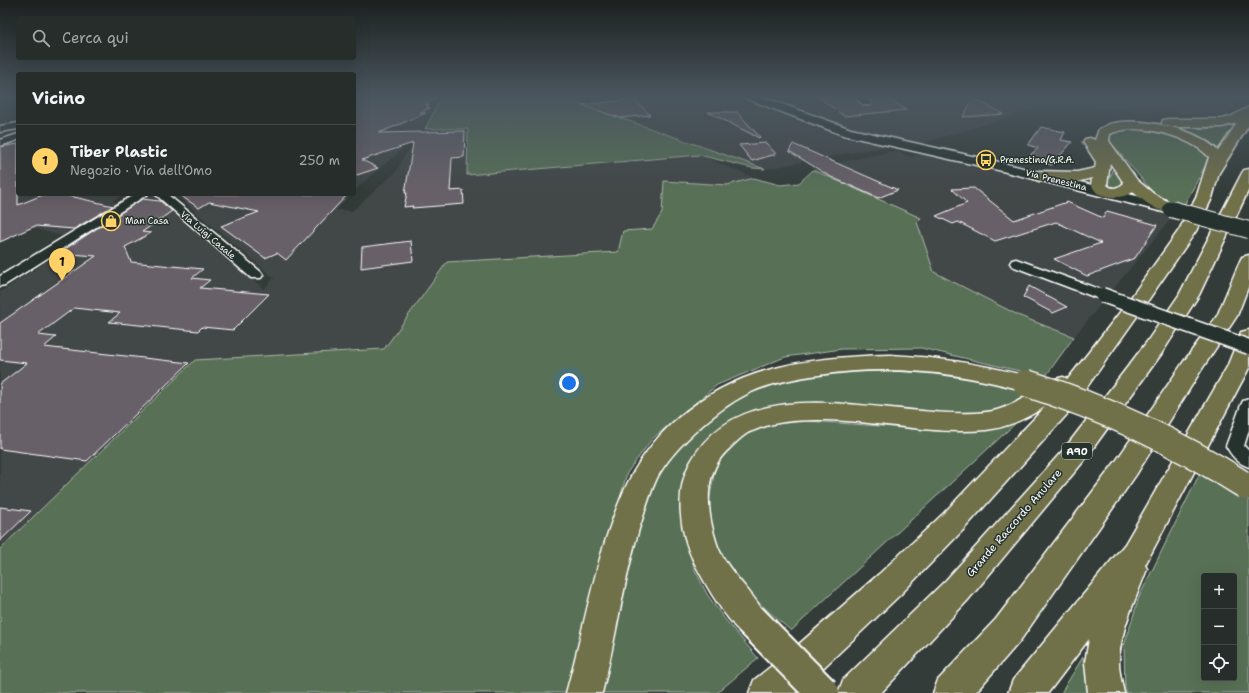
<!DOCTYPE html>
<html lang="it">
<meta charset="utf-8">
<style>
:root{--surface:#262d2b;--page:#2e3533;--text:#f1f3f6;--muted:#a4a8a9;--line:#424947;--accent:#ffd166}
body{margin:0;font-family:"Shantell Sans",sans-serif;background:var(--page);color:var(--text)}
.controls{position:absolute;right:12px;bottom:12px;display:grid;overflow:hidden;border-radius:4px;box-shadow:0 4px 16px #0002}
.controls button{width:36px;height:36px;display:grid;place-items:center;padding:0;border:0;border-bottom:1px solid var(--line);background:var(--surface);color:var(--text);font:20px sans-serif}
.you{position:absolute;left:569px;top:383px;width:14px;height:14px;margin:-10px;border:3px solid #fff;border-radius:50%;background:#1a73e8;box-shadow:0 0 0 6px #1a73e833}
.badge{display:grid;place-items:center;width:26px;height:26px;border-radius:50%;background:var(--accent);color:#111;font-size:13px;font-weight:700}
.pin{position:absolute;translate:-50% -33px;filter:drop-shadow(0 1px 2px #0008)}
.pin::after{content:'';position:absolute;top:21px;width:14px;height:12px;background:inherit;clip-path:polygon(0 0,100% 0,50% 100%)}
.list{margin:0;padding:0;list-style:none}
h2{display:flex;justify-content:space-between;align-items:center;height:52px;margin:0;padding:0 16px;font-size:17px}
h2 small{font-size:13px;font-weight:400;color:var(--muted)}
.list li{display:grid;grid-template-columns:26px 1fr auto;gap:12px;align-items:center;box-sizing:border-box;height:72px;padding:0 16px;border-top:1px solid var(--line)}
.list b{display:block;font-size:15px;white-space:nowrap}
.list p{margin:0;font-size:13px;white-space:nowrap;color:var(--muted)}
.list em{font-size:13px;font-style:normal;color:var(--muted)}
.icon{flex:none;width:22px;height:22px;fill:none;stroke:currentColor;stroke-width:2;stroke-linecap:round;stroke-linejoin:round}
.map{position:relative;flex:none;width:1249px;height:693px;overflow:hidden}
.search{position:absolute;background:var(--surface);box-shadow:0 4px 16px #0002;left:16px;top:16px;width:340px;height:44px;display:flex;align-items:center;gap:10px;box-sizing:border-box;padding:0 14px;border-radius:4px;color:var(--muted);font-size:15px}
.panel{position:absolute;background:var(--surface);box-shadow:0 4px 16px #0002;left:16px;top:72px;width:340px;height:124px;border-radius:4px}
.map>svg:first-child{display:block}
</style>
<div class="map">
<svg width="1249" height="693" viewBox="0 0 1249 693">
<rect width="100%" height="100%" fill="#333c39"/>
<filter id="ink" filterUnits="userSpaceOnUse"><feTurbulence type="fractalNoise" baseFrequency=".025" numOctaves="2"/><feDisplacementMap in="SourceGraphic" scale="8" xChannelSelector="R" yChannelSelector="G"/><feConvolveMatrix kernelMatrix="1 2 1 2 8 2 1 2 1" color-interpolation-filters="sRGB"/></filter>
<g filter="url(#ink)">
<path fill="#434747" d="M357,96H442L425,129L354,191V98Z
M559,96H739L807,123L886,146L765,169Z
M758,96H1245L1227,116L1050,105L919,144L841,127Z
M431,129H468L467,175L699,155L754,178L727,185L664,181L662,213L652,229L618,255L447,262L385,349L195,360L0,549V292L146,197L152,195L264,289L274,278L174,194H351L336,210L352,211L397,171L405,155Z
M895,151L912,157L924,153L1174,215L1074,337L1020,316L934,272L917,222L920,219L813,170L837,163Z
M0,174L18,194H132L124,195L112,201L119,203L66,237L0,219Z"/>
<path fill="#597156" stroke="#acb8aa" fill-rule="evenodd" d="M442,96H559L765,169L752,168L699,155L467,175L468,129H425Z
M1237,123L1221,150L1197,137L1153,125C1180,126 1211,132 1237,123Z
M1139,128L1176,135L1209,154V159L1183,207L1155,195L1108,139L1110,133L1115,131Z
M1114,165L1124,182L1118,189L1109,187L1107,183L1112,173Z
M813,170L921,218L917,222L934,272L1020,316L1074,337L1045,377L921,348L842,349L785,357L717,385L652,439L627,473L579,641L567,693H0V549L195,360L384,349L447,262L618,252L623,231L652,229L662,213L664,181L727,185L754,178L780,185L799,183Z
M858,369L955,372L1034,392L1016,404L1001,409L957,415L817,402L783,405L763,408L746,416L684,485L680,504L688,548L695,570L707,594L723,617L758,658L717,693H600L626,556L649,490L677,449L707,419L737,397L761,387L805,376Z
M807,421L939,430L964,431L991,429L1017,422L791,631L756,600L732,572L716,543L707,513L716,464L729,446L753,430L777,424Z
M1202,469L1249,500V693H1125L1124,646L1139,597ZM1204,576H1234V678H1204Z
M1083,657L1089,693H1061Z"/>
<path fill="#686067" stroke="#fff" d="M362,96H441L425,104L430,105L426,107L430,108L420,112L426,113L379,133L465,131L464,157L452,158L450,191L463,190L464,204L412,208L413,206L404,207L407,193H405L413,143L362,160L378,168L354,176V100Z
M817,96H853L864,106H870L872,104L866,96H883L907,110L844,116Z
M973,98L1004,114L963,117Z
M634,99L650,115L620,118L582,105Z
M708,112H737L760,137L759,138Z
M1041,127L1065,132L1061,140L1072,142L1052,165L1027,158L1038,148L1028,145Z
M766,143L776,154L752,161L739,145Z
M18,144V205L45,194H61L113,206L74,229L35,226L0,242V147Z
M793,144L898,190L878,198L829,176L789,151Z
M974,188L1014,220L1067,202L1103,218L1107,211L1157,225L1135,258L1087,276L1054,259L1101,243L1056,222L995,241L958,222L953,224L936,216L967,203L952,189Z
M178,194H348L286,260L277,253L265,258L221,226L259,212L209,202L199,208Z
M142,199L160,201L172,211L142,232L151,233L125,247L131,262L203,269L192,278L210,280L200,288L269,294L233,330L202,327L198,331L109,322L120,313L74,308L38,335L56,337L44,347L189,363L87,461L0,449V384L27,363L0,360V323L96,256L59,253Z
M411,241L413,261L361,268L362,247Z
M1029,286L1067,307L1053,313L1023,297Z
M0,507L31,511L0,541Z"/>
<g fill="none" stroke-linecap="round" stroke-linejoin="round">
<defs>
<path id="minor" d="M854,96H863L871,103L870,105H864Z
M18,123V129L0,132V126Z
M18,134V140L0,146V140Z
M135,194H148L5,285L0,286V276Z
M155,194H167L261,272L263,275L261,278H251Z
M1016,259L1107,292L1109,295L1107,298H1097L1012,266L1010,263L1012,260Z
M1249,399V430L1244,446L1249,451V467C1237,463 1232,456 1226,446L1241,405L1243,401Z"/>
<path id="secondary" d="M744,96H760L851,129L999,162L1177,206L1179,209L1177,212L1171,214L998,170L843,135L745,98Z"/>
<path id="motorway" d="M1249,107V125L1219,173L1212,198L1196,231L1138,315L1070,411L964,529L901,594L822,669L795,693H749L754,680L798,645L879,574L944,513L1045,407C1027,418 1007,428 986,430C932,435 879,421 826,420C803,420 781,420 760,428C756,430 750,431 746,434C740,438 735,443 730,448C703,471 706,509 716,541C725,572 754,590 767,619L762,630L750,634C747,633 742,632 739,630C735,628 732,622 729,619C715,601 704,582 694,562C680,534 674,492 690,463C745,360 897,423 987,412C1011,409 1034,391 1055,379L1063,377L1068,379L1124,307L1179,230L1196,198L1209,157C1190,136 1136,121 1110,134L1109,141L1137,180L1154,194L1177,206L1179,209L1177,212C1162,216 1143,201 1133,192C1123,199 1108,198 1097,193L1091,185L1092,178L1077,182L1039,181L1034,179L1031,176L1034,173L1039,171L1077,172L1095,168L1096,162L1083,142L1085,139L1090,138L1095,140L1099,129C1104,127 1108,124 1113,123C1144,118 1197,128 1218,151L1237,123L1222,127H1168L1163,126L1162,123L1163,120L1168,119H1222L1230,117ZM1110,163L1124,183C1119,188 1112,190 1107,185Z
M1249,169V189L1199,295L1162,353L1083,462L968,600L881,693H838L843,680L946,580L1065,448L1146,343L1179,295L1242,173L1244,170Z
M1249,255V285L1237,316L1200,372L1136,475L1020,641L975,693H933L938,680L996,619L1116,461L1182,364L1217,316L1240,261L1242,257Z
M1249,330V368L1145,565L1147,569C1136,599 1120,630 1119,662C1119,672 1122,683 1124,693H1088L1085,662L1089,639L1048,693H1008L1013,680L1125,544L1227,367L1241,332Z
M890,355C940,357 987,365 1034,378L1038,383L1034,388L1026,391C958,372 890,364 819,375C795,378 771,383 749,393C729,403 711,417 695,432C681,445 666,461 657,478C649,495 645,512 639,529C623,583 616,639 602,693H566C585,627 595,557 623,493C636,463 654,439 678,418C739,365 812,357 890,355Z"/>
</defs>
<use href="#minor" stroke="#fff" stroke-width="3"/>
<use href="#secondary" stroke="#fff" stroke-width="3"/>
<use href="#motorway" stroke="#fff" stroke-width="3"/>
<use href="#minor" fill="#26332d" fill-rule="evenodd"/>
<use href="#secondary" fill="#26332d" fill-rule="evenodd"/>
<use href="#motorway" fill="#70704a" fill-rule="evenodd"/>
<defs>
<path id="minor-bridge" d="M1102,295L1249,347"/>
<path id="secondary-bridge" d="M1171,209L1249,230"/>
<path id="motorway-bridge-far1" d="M1026,383C1104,408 1177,442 1246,486"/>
<path id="motorway-bridge" d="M750,619L823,693"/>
</defs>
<use href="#minor-bridge" stroke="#fff" stroke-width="17" stroke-linecap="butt"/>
<use href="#secondary-bridge" stroke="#fff" stroke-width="18" stroke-linecap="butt"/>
<use href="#motorway-bridge-far1" stroke="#fff" stroke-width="29" stroke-linecap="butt"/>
<use href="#motorway-bridge" stroke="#fff" stroke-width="36" stroke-linecap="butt"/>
<use href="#minor-bridge" stroke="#26332d" stroke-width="14"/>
<use href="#secondary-bridge" stroke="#26332d" stroke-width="16"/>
<use href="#motorway-bridge-far1" stroke="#70704a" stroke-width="26"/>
<use href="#motorway-bridge" stroke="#70704a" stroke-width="32"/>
</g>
</g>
<linearGradient id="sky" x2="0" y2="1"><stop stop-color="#1c211f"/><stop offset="0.5" stop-color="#4a565f"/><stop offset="1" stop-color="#4a565f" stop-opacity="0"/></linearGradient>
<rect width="1249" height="193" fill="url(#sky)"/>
<defs>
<symbol id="bus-ring" viewBox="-11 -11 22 22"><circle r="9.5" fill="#26332d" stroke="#ffd166" stroke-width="1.5"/><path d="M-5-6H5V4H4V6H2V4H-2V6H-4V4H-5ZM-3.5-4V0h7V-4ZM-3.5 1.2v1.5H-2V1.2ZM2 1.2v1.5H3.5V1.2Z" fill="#ffd166"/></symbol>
<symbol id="shop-ring" viewBox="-11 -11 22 22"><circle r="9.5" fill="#26332d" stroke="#ffd166" stroke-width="1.5"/><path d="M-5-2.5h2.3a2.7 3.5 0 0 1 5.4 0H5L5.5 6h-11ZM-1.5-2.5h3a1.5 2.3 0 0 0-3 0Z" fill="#ffd166"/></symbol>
</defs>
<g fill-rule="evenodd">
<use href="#bus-ring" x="975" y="149" width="22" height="22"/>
<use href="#shop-ring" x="100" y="210" width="22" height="22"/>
</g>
<g text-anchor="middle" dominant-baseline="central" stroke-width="3" stroke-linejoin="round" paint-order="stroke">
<g font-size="9" fill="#fff" stroke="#26332d" text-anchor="start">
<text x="1000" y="160">Prenestina/G.R.A.</text>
<text x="125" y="221">Man Casa</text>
</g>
<g font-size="9" fill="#fff" stroke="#26332d">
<text transform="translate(1056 180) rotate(14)">Via Prenestina</text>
<text transform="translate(208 235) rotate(40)">Via Luigi Casale</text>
</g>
<rect fill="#26332d" stroke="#bec2c0" stroke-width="1" x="1062" y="443" width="30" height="16" rx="3"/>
<g font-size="10" font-weight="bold" fill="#fff">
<text x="1077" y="451">A90</text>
</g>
<g font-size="11" fill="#fff" stroke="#26332d">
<text transform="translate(1014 523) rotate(-49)">Grande Raccordo Anulare</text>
</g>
</g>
</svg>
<div class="controls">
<button>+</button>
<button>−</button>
<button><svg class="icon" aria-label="locate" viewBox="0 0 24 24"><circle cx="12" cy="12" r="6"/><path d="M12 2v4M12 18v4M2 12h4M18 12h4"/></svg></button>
</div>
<div class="you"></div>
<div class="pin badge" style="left:62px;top:281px">1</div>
<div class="search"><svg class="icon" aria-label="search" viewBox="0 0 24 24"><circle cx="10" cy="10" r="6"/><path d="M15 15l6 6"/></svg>Cerca qui</div>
<section class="panel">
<h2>Vicino<small></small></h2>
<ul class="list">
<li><span class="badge">1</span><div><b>Tiber Plastic</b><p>Negozio · Via dell'Omo</p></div><em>250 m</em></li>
</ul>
</section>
</div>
